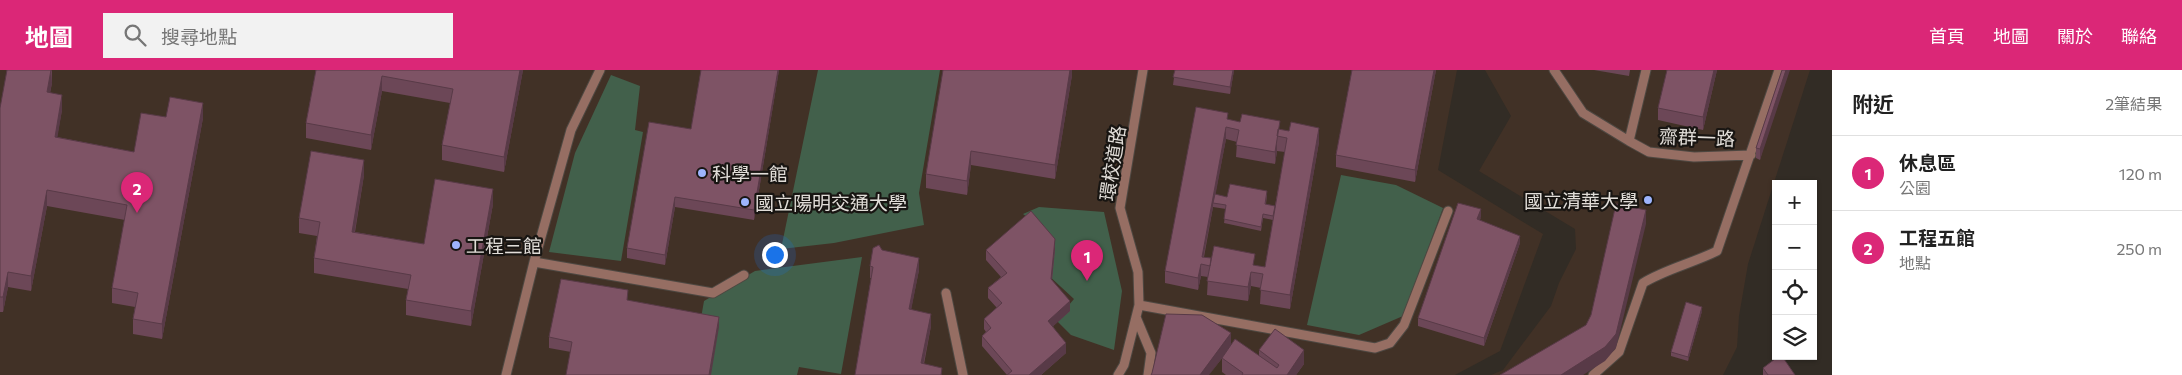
<!DOCTYPE html>
<html lang="zh-TW">
<meta charset="utf-8">
<style>
:root{--surface:#fff;--page:#f2f2f2;--text:#222;--muted:#767676;--line:#e0e0e0;--accent:#db2777}
body{margin:0;font-family:Commissioner,"Noto Sans TC",sans-serif;background:var(--page);color:var(--text)}
.controls{position:absolute;right:15px;bottom:15px;display:grid;overflow:hidden;border-radius:0px;box-shadow:0 1px 4px #0004}
.controls button{width:45px;height:45px;display:grid;place-items:center;padding:0;border:0;border-bottom:1px solid var(--line);background:var(--surface);color:var(--text);font:25px sans-serif}
.you{position:absolute;left:774px;top:184px;width:18px;height:18px;margin:-12px;border:4px solid #fff;border-radius:50%;background:#1a73e8;box-shadow:0 0 0 8px #1a73e833}
.badge{display:grid;place-items:center;width:32px;height:32px;border-radius:50%;background:var(--accent);color:#fff;font-size:16px;font-weight:700}
.pin{position:absolute;translate:-50% -41px;filter:drop-shadow(0 1px 2px #0008)}
.pin::after{content:'';position:absolute;top:26px;width:18px;height:15px;background:inherit;clip-path:polygon(0 0,100% 0,50% 100%)}
.list{margin:0;padding:0;list-style:none}
h2{display:flex;justify-content:space-between;align-items:center;height:65px;margin:0;padding:0 20px;font-size:21px}
h2 small{font-size:16px;font-weight:400;color:var(--muted)}
.list li{display:grid;grid-template-columns:32px 1fr auto;gap:15px;align-items:center;box-sizing:border-box;height:75px;padding:0 20px;border-top:1px solid var(--line)}
.list b{display:block;font-size:19px;white-space:nowrap}
.list p{margin:0;font-size:16px;white-space:nowrap;color:var(--muted)}
.list em{font-size:16px;font-style:normal;color:var(--muted)}
.icon{flex:none;width:28px;height:28px;fill:none;stroke:currentColor;stroke-width:2;stroke-linecap:round;stroke-linejoin:round}
.map{position:relative;flex:none;width:1832px;height:305px;overflow:hidden}
header{display:flex;align-items:center;gap:30px;box-sizing:border-box;height:70px;padding:0 25px;background:var(--accent);color:#fff}
header strong{font-size:24px}
nav{display:flex;gap:28px;margin-inline-start:auto;font-size:18px}
.search{width:350px;height:45px;background:var(--page);display:flex;align-items:center;gap:12px;box-sizing:border-box;padding:0 18px;border-radius:0px;color:var(--muted);font-size:19px}
main{display:flex}
aside{flex:1;background:var(--surface)}
.map>svg:first-child{display:block}
</style>
<header>
<strong>地圖</strong>
<div class="search"><svg class="icon" aria-label="search" viewBox="0 0 24 24"><circle cx="10" cy="10" r="6"/><path d="M15 15l6 6"/></svg>搜尋地點</div>
<nav><a>首頁</a><a>地圖</a><a>關於</a><a>聯絡</a></nav>
</header>
<main>
<div class="map">
<svg width="1832" height="305" viewBox="0 0 1832 305">
<rect width="100%" height="100%" fill="#322c25"/>
<path fill="#413126" d="M0,0H1457L1438,100L1543,164L1500,281L1455,305H0Z
M1485,0H1810L1748,194L1739,246L1737,277L1723,305H1491L1503,300L1551,236L1559,213L1576,179L1575,159L1479,101L1511,46Z"/>
<path fill="#42604b" d="M818,0H940L919,123L924,155L834,173L781,179Z
M611,5L640,16L635,60L643,62L621,191L549,182L575,83Z
M1341,105L1396,115L1443,138L1403,246L1359,265L1307,255Z
M1039,137L1104,142L1122,221L1114,280L1071,265L1056,250L1074,229L1047,204L1045,161L1023,144Z
M862,187L841,304L799,297L797,305H691L704,231L755,201Z"/>
<g fill="none" stroke-linecap="round" stroke-linejoin="round">
<defs>
<path id="lane" d="M1554,0L1583,43L1629,71
M1646,0L1629,71L1649,82L1694,87L1751,85
M534,192L713,223L744,205
M946,223L963,305
M1139,235L1375,278L1390,273L1404,255L1448,141
M1136,247L1151,283L1148,305
M506,305L534,192L571,60L600,0
M1118,305L1124,295L1139,235L1138,202L1120,138L1143,0
M1593,305L1619,282L1643,213C1666,199 1693,193 1717,181L1779,0"/>
</defs>
<use href="#lane" stroke="#4e4842" stroke-width="11"/>
<use href="#lane" stroke="#966e63" stroke-width="9"/>
</g>
<path fill="#6c4757" fill-rule="evenodd" d="M52,0V13L50,23L62,40L57,67L134,82L166,47L203,48L162,269L133,264V249L135,237L112,233V218L125,150L47,136L31,221L8,217L3,242H0V38Z
M316,0H523L504,102L442,90V75L450,33L382,21L371,80L306,68V53Z
M701,0H779L754,150L675,137L665,195L627,188V178L691,59Z
M1072,0V5L1055,109L971,95L967,125L926,118V104Z
M1175,0H1234L1230,24L1173,15Z
M1352,0H1436L1415,112L1336,97V85Z
M1594,0H1630L1629,6Z
M1717,0L1703,60L1658,50V38Z
M1782,0L1760,90L1756,88V78Z
M1228,50L1280,59L1319,72L1290,239L1260,234L1261,218L1251,216L1248,231L1207,225L1208,207L1201,206L1198,220L1165,213V201ZM1226,69L1237,72L1236,87L1275,94L1277,81L1285,82L1275,136L1266,134L1267,125L1227,127L1215,125ZM1213,137L1226,139L1224,153L1261,161L1263,148L1273,150L1265,197L1204,187Z
M364,105L355,162L424,174L493,134L471,256L406,245V230L408,219L314,203V188L317,166L299,163V148Z
M1481,147L1480,150L1520,173L1484,276L1418,256V248Z
M1055,179L1052,210L1070,241L1053,256L1066,283L1041,305H1007L982,276V266L986,262L984,259V249L997,238L988,228V218L1001,207L986,190V180Z
M882,180L919,200L911,239L931,256L924,294L942,305H855L871,208H870V196Z
M628,230L719,257L571,282L549,278V267Z
M1702,241L1688,291L1671,286V282Z
M1231,275L1259,286V280L1304,294L1296,305H1226L1222,302V288L1223,287L1209,305Z
M1763,298L1795,305H1763Z"/>
<path fill="#583a47" d="M51,0L52,13L47,37V22Z
M520,0H523L504,102V87Z
M778,0H779L754,150V140Z
M1070,0H1072V5L1055,109V95Z
M1233,0H1234L1230,24V17Z
M1434,0H1436L1415,112V100Z
M1714,0H1717L1703,60V47Z
M1786,0H1790L1760,90V79Z
M382,6V21L371,80V65Z
M62,25V40L55,82V67Z
M203,33V48L162,269V254Z
M1226,57V69L1214,133H1213V137L1202,194V187Z
M1319,58V72L1290,239V225Z
M1277,69V81L1275,94V82Z
M971,81V95L967,125V111Z
M364,90V105L352,177V162Z
M493,119V134L471,256V241Z
M47,120V136L31,221V206Z
M675,127V137L665,195V185Z
M1481,139V147L1477,157V149Z
M1646,140V154L1616,278L1605,291L1583,305H1561Z
M1520,166V173L1484,276V268Z
M1055,169V179L1051,219V209Z
M919,188V200L909,251V239Z
M1201,194V206L1198,220V208Z
M8,202V217L3,242V227Z
M1251,202V216L1248,231V217Z
M1070,231V241L1048,261V251Z
M1702,237V241L1688,291V287Z
M931,244V256L921,305V293Z
M719,247V257L711,305H709Z
M1231,263V276L1209,305H1200Z
M1066,273V283L1041,305H1029Z
M1304,280V294L1296,305H1287Z"/>
<path fill="#7e5365" stroke="#583a47" d="M7,0H51L47,22L62,25L55,67L134,82L141,43L166,47L170,27L203,33L162,254L133,249L138,223L112,218L127,135L47,120L31,206L8,202L3,227H0V38Z
M316,0H520L504,87L442,75L453,19L382,6L371,65L306,53Z
M701,0H778L754,140L675,127L665,185L627,178L649,52L691,59Z
M943,0H1070L1055,95L971,81L967,111L926,104Z
M1175,0H1233L1230,17L1173,7Z
M1352,0H1434L1415,100L1336,85Z
M1667,0H1714L1703,47L1658,38Z
M1782,0H1786L1760,79L1756,78Z
M1196,37L1228,43L1227,49L1240,52L1242,44L1280,51L1275,82L1236,75L1239,60L1226,57L1202,187L1211,188L1210,196L1201,194L1198,208L1165,201Z
M1291,52L1319,58L1290,225L1260,220L1263,204L1251,202L1248,217L1207,211L1214,176L1255,184L1253,195L1265,197L1287,68L1277,66L1278,59L1289,61Z
M311,81L364,90L352,162L424,174L435,109L493,119L471,241L406,230L411,205L314,188L320,152L299,148Z
M1230,114L1267,121L1265,134L1275,136L1273,146L1263,144L1261,157L1224,149L1226,135L1213,133L1215,124L1227,127Z
M1458,133L1481,139L1477,149L1520,166L1484,268L1418,248Z
M1616,134L1646,140L1616,264L1605,277L1561,305H1500L1586,255L1591,245Z
M1031,141L1055,169L1051,209L1070,231L1048,251L1066,273L1029,305H1007L1012,301L982,266L991,258L984,249L1002,233L988,218L1007,203L986,180Z
M879,175L882,180L919,188L909,239L931,244L921,293L942,298L941,305H855L873,197L870,196L873,178Z
M561,209L628,220L627,230L719,247L709,305H566L572,272L549,267Z
M1686,232L1702,237L1688,287L1671,282Z
M1166,244L1202,245L1231,263L1200,305H1151L1152,303Z
M1275,259L1304,280L1287,305H1242L1243,303L1222,288L1235,269L1277,298L1279,295L1259,280Z
M1779,286H1782L1795,305H1768L1763,298Z"/>
<g fill="#9db4fd" stroke="#181512" stroke-width="2">
<circle cx="702" cy="103" r="5"/>
<circle cx="1648" cy="130" r="5"/>
<circle cx="745" cy="132" r="5"/>
<circle cx="456" cy="175" r="5"/>
</g>
<g text-anchor="middle" dominant-baseline="central" stroke-width="4.5" stroke-linejoin="round" paint-order="stroke">
<g font-size="19" fill="#e1ddd8" stroke="#181512">
<text transform="translate(1697 67) rotate(2)">齋群一路</text>
<text transform="translate(1112 93) rotate(-81)">環校道路</text>
</g>
<g font-size="19" fill="#e1ddd8" stroke="#181512" text-anchor="start">
<text x="712" y="103">科學一館</text>
<text x="1638" y="130" text-anchor="end">國立清華大學</text>
<text x="755" y="132">國立陽明交通大學</text>
<text x="466" y="175">工程三館</text>
</g>
</g>
</svg>
<div class="controls">
<button>+</button>
<button>−</button>
<button><svg class="icon" aria-label="locate" viewBox="0 0 24 24"><circle cx="12" cy="12" r="6"/><path d="M12 2v4M12 18v4M2 12h4M18 12h4"/></svg></button>
<button><svg class="icon" aria-label="layers" viewBox="0 0 24 24"><path d="M12 4l9 5-9 5-9-5zM3 14l9 5 9-5"/></svg></button>
</div>
<div class="you"></div>
<div class="pin badge" style="left:1087px;top:211px">1</div>
<div class="pin badge" style="left:137px;top:143px">2</div>
</div>
<aside>
<h2>附近<small>2筆結果</small></h2>
<ul class="list">
<li><span class="badge">1</span><div><b>休息區</b><p>公園</p></div><em>120 m</em></li>
<li><span class="badge">2</span><div><b>工程五館</b><p>地點</p></div><em>250 m</em></li>
</ul>
</aside>
</main>
